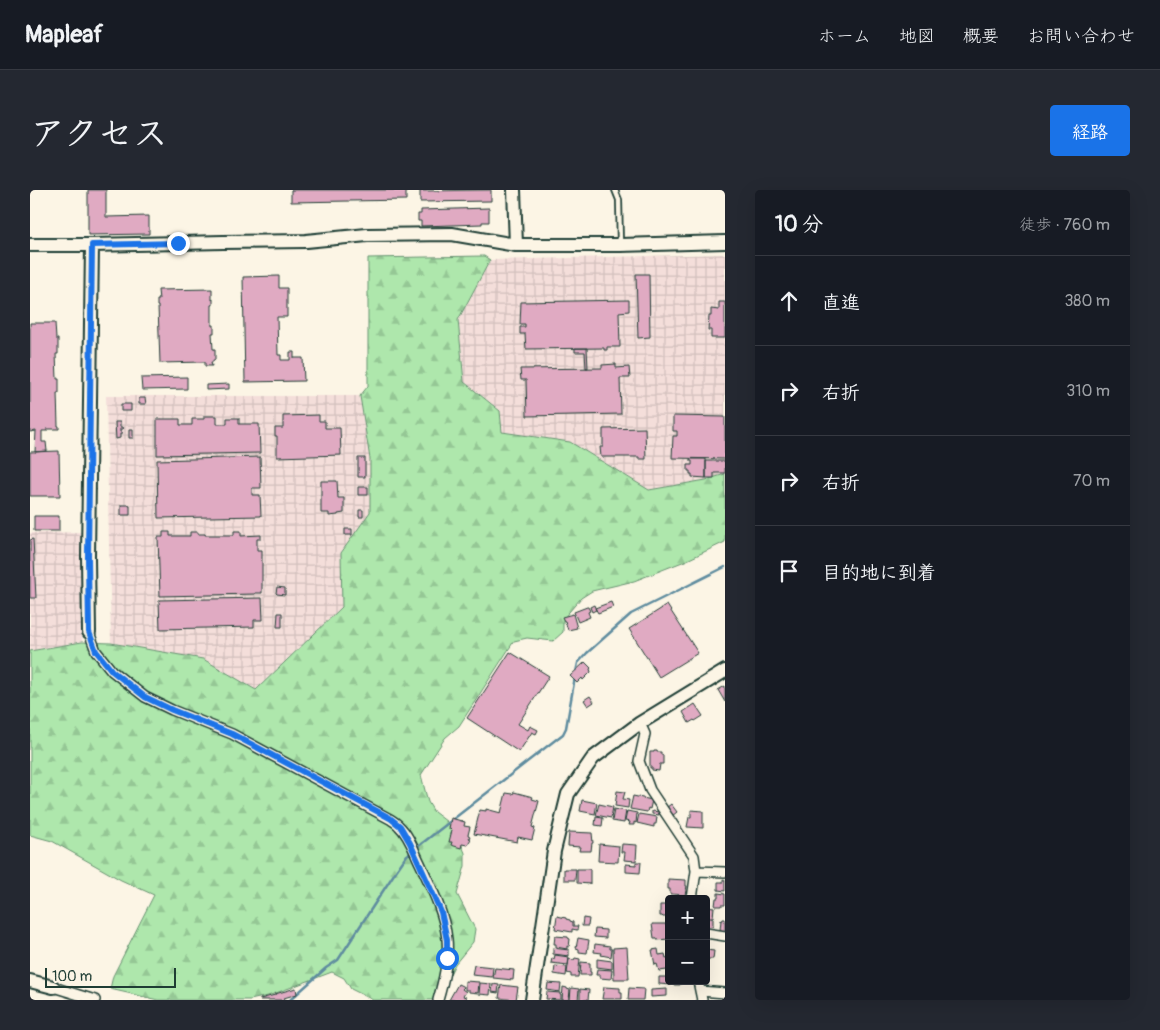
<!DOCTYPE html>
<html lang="ja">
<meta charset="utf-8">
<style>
:root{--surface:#171b24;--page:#242831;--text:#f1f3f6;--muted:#9ea1a6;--line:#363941;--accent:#1a73e8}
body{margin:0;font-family:Pangolin,"Klee One",sans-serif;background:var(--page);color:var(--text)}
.controls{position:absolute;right:15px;bottom:15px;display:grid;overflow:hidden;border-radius:5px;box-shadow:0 5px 20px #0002}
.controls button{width:45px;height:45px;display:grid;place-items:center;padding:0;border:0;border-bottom:1px solid var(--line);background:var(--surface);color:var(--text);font:25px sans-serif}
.scale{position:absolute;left:15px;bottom:12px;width:131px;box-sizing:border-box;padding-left:5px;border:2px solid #1f3d34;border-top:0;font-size:14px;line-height:18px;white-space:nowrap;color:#1f3d34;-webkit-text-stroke:4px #fcf5e5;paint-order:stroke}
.stop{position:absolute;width:15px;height:15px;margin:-11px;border:4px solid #1a73e8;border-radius:50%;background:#fff}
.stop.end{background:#1a73e8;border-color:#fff;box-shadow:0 1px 5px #0008}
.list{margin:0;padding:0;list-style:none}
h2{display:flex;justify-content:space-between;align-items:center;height:65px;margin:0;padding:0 20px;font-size:21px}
h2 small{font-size:16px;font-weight:400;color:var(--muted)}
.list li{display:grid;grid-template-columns:32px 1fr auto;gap:15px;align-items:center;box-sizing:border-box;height:90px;padding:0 20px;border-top:1px solid var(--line)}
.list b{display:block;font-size:19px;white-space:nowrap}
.list em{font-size:16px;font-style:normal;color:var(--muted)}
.icon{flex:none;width:28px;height:28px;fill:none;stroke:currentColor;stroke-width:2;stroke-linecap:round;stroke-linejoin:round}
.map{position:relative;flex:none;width:695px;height:810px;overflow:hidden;border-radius:5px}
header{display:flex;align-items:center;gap:30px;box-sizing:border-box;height:70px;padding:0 25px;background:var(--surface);border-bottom:1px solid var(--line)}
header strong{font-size:24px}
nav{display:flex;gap:28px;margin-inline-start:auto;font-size:18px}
.intro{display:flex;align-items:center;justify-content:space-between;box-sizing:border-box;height:120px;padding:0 30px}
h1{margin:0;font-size:35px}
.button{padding:12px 22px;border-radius:5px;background:var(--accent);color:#fff;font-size:18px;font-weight:700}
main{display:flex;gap:30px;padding:0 30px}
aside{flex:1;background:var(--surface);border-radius:5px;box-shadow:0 5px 20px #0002}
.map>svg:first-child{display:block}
</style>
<header>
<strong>Mapleaf</strong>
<nav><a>ホーム</a><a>地図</a><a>概要</a><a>お問い合わせ</a></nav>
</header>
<div class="intro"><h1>アクセス</h1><a class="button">経路</a></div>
<main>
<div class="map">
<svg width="695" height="810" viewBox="0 0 695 810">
<defs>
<pattern id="industrial-grid" width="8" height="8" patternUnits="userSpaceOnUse" patternTransform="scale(1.25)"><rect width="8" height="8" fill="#f4deda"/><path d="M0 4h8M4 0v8" fill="none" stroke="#d1bfbc"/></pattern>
<pattern id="forest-firs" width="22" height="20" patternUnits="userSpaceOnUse" patternTransform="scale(1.25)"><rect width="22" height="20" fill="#aee7ac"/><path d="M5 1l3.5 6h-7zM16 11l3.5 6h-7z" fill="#95c795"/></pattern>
</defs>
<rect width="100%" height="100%" fill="#fcf5e5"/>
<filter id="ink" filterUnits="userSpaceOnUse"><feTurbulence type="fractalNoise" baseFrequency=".02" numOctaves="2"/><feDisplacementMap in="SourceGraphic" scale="10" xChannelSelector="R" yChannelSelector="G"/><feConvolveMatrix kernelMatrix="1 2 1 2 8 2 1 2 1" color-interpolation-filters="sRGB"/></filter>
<g filter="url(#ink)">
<path fill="url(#industrial-grid)" d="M695,64V284L676,290L619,300L540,252L472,242L470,221L434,192L428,130L460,70Z
M76,206H330L340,269V322L311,363L312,417L226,500L173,469L81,453Z
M52,342V452L0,461V343Z"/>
<path fill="url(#forest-firs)" stroke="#669270" d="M454,66L460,70L428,130L434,192L470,221L472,242L540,252L619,300L676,290L695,284V352L655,371L604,391L562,401L551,408L533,429V442L523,451L497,448L484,451L429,536L415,548L391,585L398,612L404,622L425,638L435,663V676L427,704L445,739L443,752L425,774L407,810H343L321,799L314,788L302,782L238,806L220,810H128L80,799L83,786L124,705L91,690L22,651L0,645V461L52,452L81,453L173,469L226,500L312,417L311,363L340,322V269L330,206L338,196V68Z"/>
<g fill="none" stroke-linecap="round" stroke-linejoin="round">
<path stroke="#5e8c9f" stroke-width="2.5" d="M546,482L548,473L557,463L601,424L695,377
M386,658L533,544L536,538L545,487
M260,810L296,778L308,770L366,681L377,665L382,662"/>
</g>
<path fill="#e0aac2" stroke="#1f3d34" d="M58,0H76V27L119,26V44L58,45Z
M261,0H376V10L261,12Z
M461,0V11L390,12V1Z
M459,18V32H452V34L391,36V31H388V24H391V20Z
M606,84H619L620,147L608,148Z
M249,86V98H257V127H247L248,165H251V170H260V162H264V168H273L274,191L215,192L213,87Z
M182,99V110L183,109V115H182V135H184V143H182L183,159H185V170H183V172H181L182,176H175V172L130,173L128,116H127V110H129L128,100Z
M599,110V121L589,122L590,157H577V160H574V158L496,159L495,144H490V137H495V134H490L491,112Z
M689,112H695V148H681V140H678L679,126H681V119L689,120Z
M0,133H25L26,149H28V164H26L27,189H29V203H27L28,236H29V239H17V241H12V252H16L17,261L5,262L6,241L0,242Z
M545,158H557L558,178H556L555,162H545Z
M586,174V178L599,177L600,188H590L591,224L497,226L496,190H491L490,179L572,178V175Z
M157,187V199L112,200L111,188Z
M199,194V199L176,200V195Z
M109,208H115L116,214H109Z
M91,214H101V221H91Z
M289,225V231H295V238H310L311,265L247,267V246H245V238H253V226Z
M174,226H187V234H197V228H209V234H229L230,263L127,265V229H150V235H162V229H174Z
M643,226L695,227V269L642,268L643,246H647V241H643Z
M85,232H90V237H92L93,239H90V242H92V244H90V248L86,249Z
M615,238L616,269H609V267H571L570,257H573V239Z
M99,239H103V248H99Z
M29,261L30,306H0V262Z
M230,267L231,298H222V305H230L231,326L128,328L127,270Z
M328,268H335V287H328Z
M660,269H676V288L662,287V284H660V281H658V275H662V271H660Z
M676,271H695V283H684V288H676Z
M291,291H307L308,308H314V323L308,324V325L299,326V323H291Z
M328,297H338V305H328Z
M91,315H99V316H100V325H91Z
M329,320H333V327H329Z
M4,326H29V341H4Z
M315,339H322V345H315Z
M204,341H211V346L231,345V349H227V360H232V403H225V404L130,406L128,347H133V342H140V346H160V342H168V344H175V345H204Z
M3,349L6,408H0V350Z
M247,397L255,398V405L247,404L246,403Z
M232,408L233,430H224V437L130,439L129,410Z
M581,412L583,417L568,423L565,418Z
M564,415L566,420L562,422L560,417Z
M637,415L668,463L629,487L599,439Z
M557,417H558L560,421L558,422L560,427L548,432L544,422Z
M248,423H252V437H247Z
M543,424L547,438L538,440L535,431H534L532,427Z
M480,462L519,486L488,534L498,540L500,536L508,540L506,544L502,542L489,562L437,528Z
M555,472L561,478L560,479L561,482L553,490L552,488L547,493L540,486Z
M695,496V512L688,500Z
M560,506L564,512L558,516L554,510Z
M665,514L673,526L665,531L664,530L659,533L653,522Z
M624,561H627V562H631V565H633V574H630L629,581L622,580V578H620V562H624Z
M587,601L595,602L593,609L599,610L598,618L585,616Z
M484,602L503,607L502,609L509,611L502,637L505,638L502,650L488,647L487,652L444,644L450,620L456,621V619L471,623L476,603L483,604Z
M603,606L622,610L620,619L618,618L617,622L600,619Z
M552,610L567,613L565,624L550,621Z
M569,614L583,617L581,628L566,625Z
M641,614L647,622L642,626L636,618Z
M584,619L596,621L594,633L582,631Z
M661,620L673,621V638L657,637L659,627H661Z
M597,621L607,623L606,633L604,632V635H599L600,632L595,631Z
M622,621L629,622V625L622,624Z
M609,624L627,627L626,634H624V637L607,633Z
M566,627L573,628L572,636L565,635Z
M421,628L435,632L434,636L440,637L438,645L440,646L439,648L441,649L437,655L432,654L431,658L421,655L422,652H419L422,640L419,639Z
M539,642L562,643L563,653H562L561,661H549L550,657L538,656Z
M569,654L589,656L588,672L568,671Z
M592,654L607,655L606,671L594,670L595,662H591Z
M606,672H611L610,683L596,682V674L606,675Z
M534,679H546L545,690H534Z
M547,679H560V694L547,693Z
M638,689L656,690V696H657L655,705L640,704V699H638Z
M693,689L695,690V701L688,700V692H693Z
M688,703L695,704V715H691V716H685L686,708H688Z
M630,715H639V727H633L632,726H630Z
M676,716L684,717L683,727H676Z
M527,726L536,728V729L540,730V731L543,732V736H548L547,740L542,739V742L525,739Z
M553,728L559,729L558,736H552Z
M676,728H683V736L676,737Z
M693,729H695V741L690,740L691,730L692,731Z
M622,734H636V736H639V749L627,750V748H624Z
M565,739L576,740V748L564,747Z
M525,746L538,747V748L540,749L539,757L537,756V759L526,757V754H524Z
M548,748L559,750L557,763L549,762V759L546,758Z
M565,754L580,756V759H582L581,767L571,765L572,763L564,762Z
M597,757L599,789H584L583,758Z
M523,758L539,760V766L523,764Z
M628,759L629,765L635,764L636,768L639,767V763V781H637V780L629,781L627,774L625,775L622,760Z
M676,760L684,761L683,769H676Z
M525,765L539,767L538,775L521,773L522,768L524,769Z
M545,768L550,769L548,787H541V784L537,783L539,769L544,770Z
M567,769L582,771V779L567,777Z
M551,772L560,773V782H561V785H550Z
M444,775L463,777L462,787L442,785Z
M525,776L537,777L536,786L524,784Z
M465,778L484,780L483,790L463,788Z
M567,779L582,780L581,789L570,788V785H566Z
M629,787H639V791H641V795L629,794Z
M435,791L449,792L448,803L439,802V800H435Z
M643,791H650V795H643Z
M450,793L461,794L460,805L449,804Z
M518,793L531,794L530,802L517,800Z
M428,794L434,797L432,799L436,802L433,806L436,807L434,810H419Z
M463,794L469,795L468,803L462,802Z
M471,795L488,797L486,810L469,808Z
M533,797L537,798V799L540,800L539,810H532Z
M574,797L590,798V802H592V809H572Z
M266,798L267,804L254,808L255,810H230V809L245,805V804Z
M541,798L549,799L548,810H540Z
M599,798L614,799L613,810H598Z
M550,799L559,800L558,810H550Z
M637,799V806L621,807V800Z
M517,802L530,803V805H531V810L516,809Z"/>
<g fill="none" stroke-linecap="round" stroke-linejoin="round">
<defs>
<path id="lane" d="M585,0L589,10L590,54"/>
<path id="street" d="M59,442L66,461L82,481L115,507L142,520L202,544L360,629C363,631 367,633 369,636C379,645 384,661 390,673C401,697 414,722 417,749C419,767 413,793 408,810
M610,533L615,544L609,571L620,600L664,666L666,681L662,709
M666,681L695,682
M676,743L695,746
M668,791L672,810
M23,797L65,810
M670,801L695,803"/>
<path id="secondary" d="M484,0L486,55
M0,55H62L193,52L276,51L337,45L422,44L486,55H590L695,52
M59,442L58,367L62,55
M0,791L23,797
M502,810L524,661L538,604L563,568L610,533L695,481"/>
</defs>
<use href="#lane" stroke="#1f3d34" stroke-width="8"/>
<use href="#street" stroke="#1f3d34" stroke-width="12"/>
<use href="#secondary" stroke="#1f3d34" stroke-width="16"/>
<use href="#lane" stroke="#fcf5e5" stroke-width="4.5"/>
<use href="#street" stroke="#fcf5e5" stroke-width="9"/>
<use href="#secondary" stroke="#fcf5e5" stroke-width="12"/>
</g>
</g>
<g fill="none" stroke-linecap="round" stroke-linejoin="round" filter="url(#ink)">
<path stroke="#1a73e8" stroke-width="6" d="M148,53L62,55L58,367L59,442L66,461L82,481L115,507L142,520L202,544L360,628L370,636L380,653L411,722L417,750V768"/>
</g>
</svg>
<div class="controls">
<button>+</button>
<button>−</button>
</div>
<div class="scale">100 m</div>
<div class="stop" style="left:417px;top:768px"></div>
<div class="stop end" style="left:148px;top:53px"></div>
</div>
<aside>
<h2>10 分<small>徒歩 · 760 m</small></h2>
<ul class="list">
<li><svg class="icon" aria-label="ahead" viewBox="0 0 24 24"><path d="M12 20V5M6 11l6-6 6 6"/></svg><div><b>直進</b></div><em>380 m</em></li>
<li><svg class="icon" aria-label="right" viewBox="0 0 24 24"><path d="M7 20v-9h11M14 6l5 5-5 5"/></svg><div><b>右折</b></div><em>310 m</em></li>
<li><svg class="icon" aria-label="right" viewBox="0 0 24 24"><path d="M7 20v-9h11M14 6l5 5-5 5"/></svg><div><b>右折</b></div><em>70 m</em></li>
<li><svg class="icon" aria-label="arrive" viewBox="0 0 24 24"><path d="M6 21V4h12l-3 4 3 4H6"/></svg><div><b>目的地に到着</b></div></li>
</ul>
</aside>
</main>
